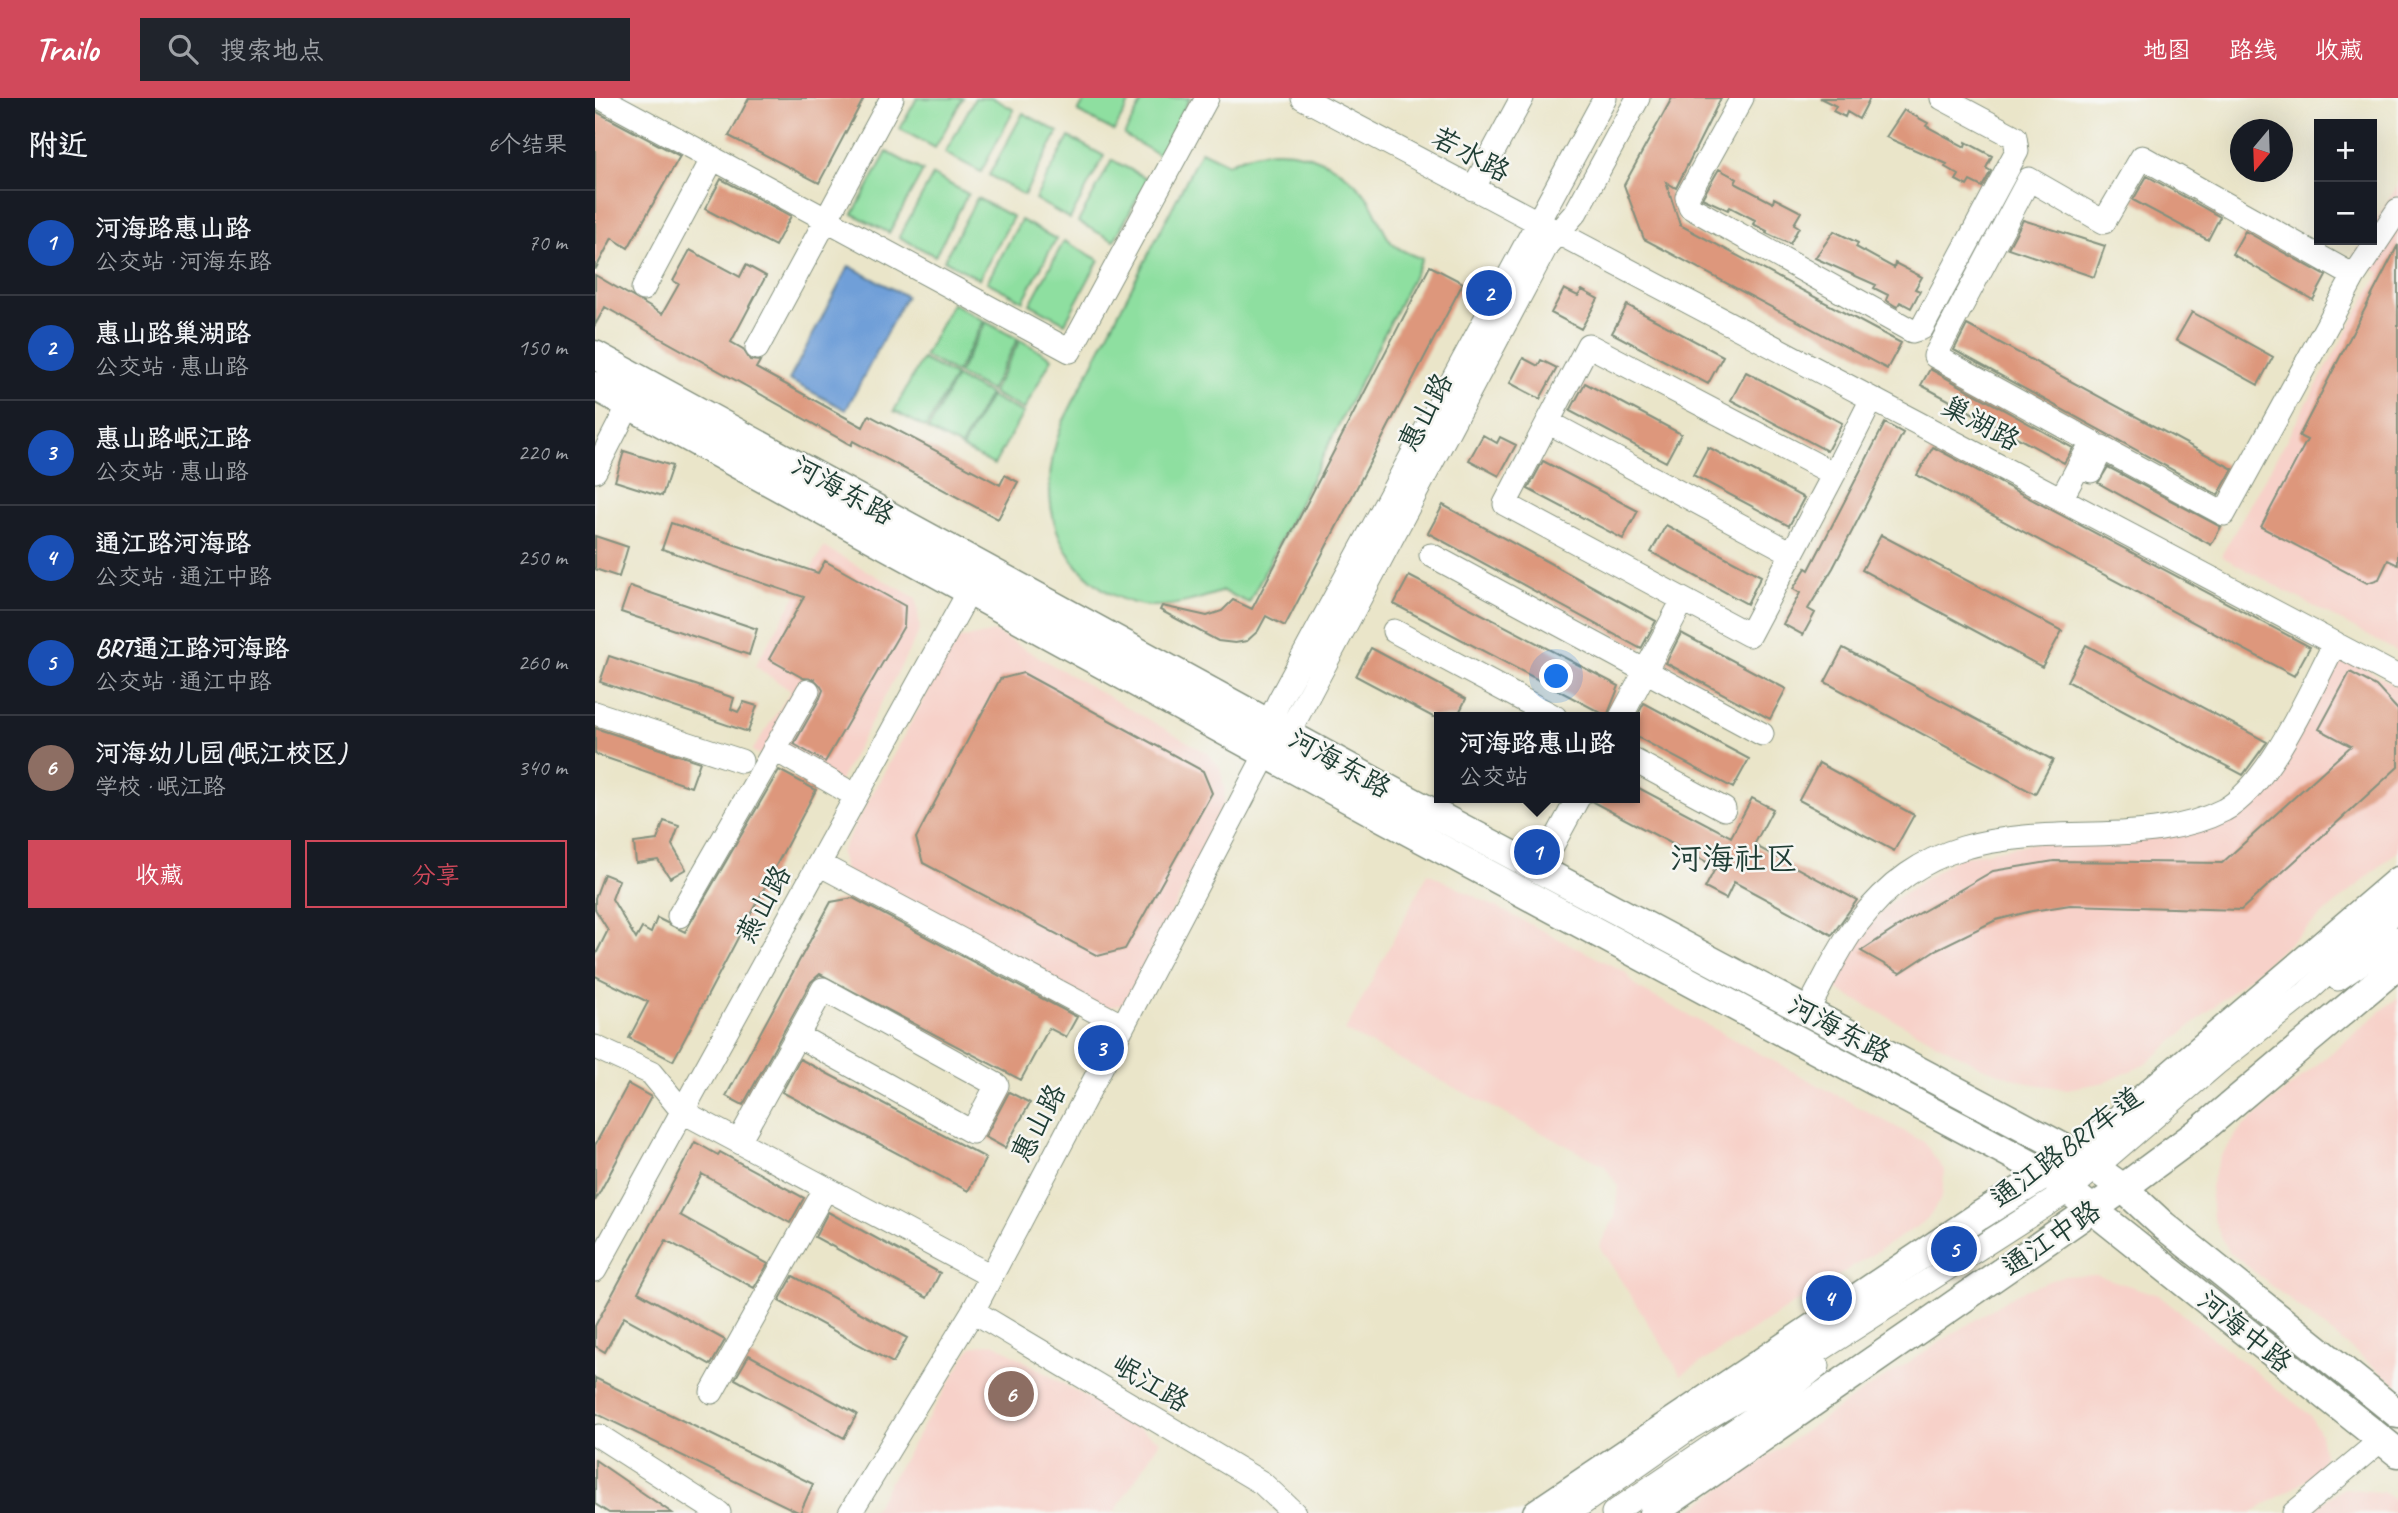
<!DOCTYPE html>
<html lang="zh">
<meta charset="utf-8">
<style>
:root{--surface:#171b24;--page:#20242c;--text:#f1f3f6;--muted:#9ea1a6;--line:#363941;--accent:#d1495b}
body{margin:0;font-family:Caveat,"LXGW WenKai TC",sans-serif;background:var(--page);color:var(--text)}
.controls{position:absolute;right:21px;top:21px;display:grid;overflow:hidden;border-radius:0px;box-shadow:0 7px 28px #0002}
.controls button{width:63px;height:63px;display:grid;place-items:center;padding:0;border:0;border-bottom:2px solid var(--line);background:var(--surface);color:var(--text);font:35px sans-serif}
.compass{position:absolute;left:1635px;top:21px;width:63px;height:63px;border-radius:50%;background:var(--surface);box-shadow:0 7px 28px #0002;rotate:199deg}
.you{position:absolute;left:962px;top:579px;width:24px;height:24px;margin:-18px;border:5px solid #fff;border-radius:50%;background:#1a73e8;box-shadow:0 0 0 10px #1a73e833}
.badge{display:grid;place-items:center;width:46px;height:46px;border-radius:50%;background:var(--accent);color:#fff;font-size:23px;font-weight:700}
.pin{position:absolute;translate:-50% -50%;border:4px solid #fff;box-shadow:0 2px 7px #0006}
.popup{position:absolute;left:839px;top:614px;width:206px;height:91px;box-sizing:border-box;display:grid;place-content:center;border-radius:0px;background:var(--surface);filter:drop-shadow(0 2px 5px #0005);font-size:23px;white-space:nowrap;color:var(--muted)}
.popup b{font-size:26px;color:var(--text)}
.popup::after{content:'';position:absolute;left:50%;top:100%;margin-left:-14px;border:14px solid transparent;border-top-color:var(--surface)}
.list{margin:0;padding:0;list-style:none}
h2{display:flex;justify-content:space-between;align-items:center;height:91px;margin:0;padding:0 28px;font-size:30px}
h2 small{font-size:23px;font-weight:400;color:var(--muted)}
.list li{display:grid;grid-template-columns:46px 1fr auto;gap:21px;align-items:center;box-sizing:border-box;height:105px;padding:0 28px;border-top:2px solid var(--line)}
.list b{display:block;font-size:26px;white-space:nowrap}
.list p{margin:0;font-size:23px;white-space:nowrap;color:var(--muted)}
.list em{font-size:23px;font-style:normal;color:var(--muted)}
.actions{display:flex;gap:14px;padding:21px 28px}
.actions a{flex:1;padding:16px 0;border:2px solid var(--accent);border-radius:0px;text-align:center;font-size:24px;color:var(--accent)}
.actions .main{background:var(--accent);color:#fff}
.icon{flex:none;width:38px;height:38px;fill:none;stroke:currentColor;stroke-width:2;stroke-linecap:round;stroke-linejoin:round}
.map{position:relative;flex:none;width:1803px;height:1415px;overflow:hidden}
header{display:flex;align-items:center;gap:42px;box-sizing:border-box;height:98px;padding:0 35px;background:var(--accent);color:#fff}
header strong{font-size:33px}
nav{display:flex;gap:38px;margin-inline-start:auto;font-size:24px}
.search{width:490px;height:63px;background:var(--page);display:flex;align-items:center;gap:18px;box-sizing:border-box;padding:0 24px;border-radius:0px;color:var(--muted);font-size:26px}
main{display:flex}
aside{flex:1;background:var(--surface)}
.map>svg:first-child{display:block}
</style>
<header>
<strong>Trailo</strong>
<div class="search"><svg class="icon" aria-label="search" viewBox="0 0 24 24"><circle cx="10" cy="10" r="6"/><path d="M15 15l6 6"/></svg>搜索地点</div>
<nav><a>地图</a><a>路线</a><a>收藏</a></nav>
</header>
<main>
<aside>
<h2>附近<small>6个结果</small></h2>
<ul class="list">
<li><span class="badge" style="background:#1a4fb4">1</span><div><b>河海路惠山路</b><p>公交站 · 河海东路</p></div><em>70 m</em></li>
<li><span class="badge" style="background:#1a4fb4">2</span><div><b>惠山路巢湖路</b><p>公交站 · 惠山路</p></div><em>150 m</em></li>
<li><span class="badge" style="background:#1a4fb4">3</span><div><b>惠山路岷江路</b><p>公交站 · 惠山路</p></div><em>220 m</em></li>
<li><span class="badge" style="background:#1a4fb4">4</span><div><b>通江路河海路</b><p>公交站 · 通江中路</p></div><em>250 m</em></li>
<li><span class="badge" style="background:#1a4fb4">5</span><div><b>BRT通江路河海路</b><p>公交站 · 通江中路</p></div><em>260 m</em></li>
<li><span class="badge" style="background:#8d6e63">6</span><div><b>河海幼儿园(岷江校区)</b><p>学校 · 岷江路</p></div><em>340 m</em></li>
</ul>
<div class="actions"><a class="main">收藏</a><a>分享</a></div>
</aside>
<div class="map">
<svg width="1803" height="1415" viewBox="0 0 1803 1415">
<rect width="100%" height="100%" fill="#f6f6f2"/>
<filter id="ink" filterUnits="userSpaceOnUse"><feTurbulence type="fractalNoise" baseFrequency=".0143" numOctaves="2"/><feDisplacementMap in="SourceGraphic" scale="14" xChannelSelector="R" yChannelSelector="G"/><feConvolveMatrix kernelMatrix="1 2 1 2 8 2 1 2 1" color-interpolation-filters="sRGB"/></filter>
<filter id="wash" filterUnits="userSpaceOnUse"><feTurbulence type="fractalNoise" baseFrequency=".00686" numOctaves="4" result="noise"/><feDisplacementMap in="SourceGraphic" scale="28" xChannelSelector="R" yChannelSelector="G"/><feGaussianBlur stdDeviation="1.57" result="paint"/><feColorMatrix in="noise" values="0 0 0 0 0 0 0 0 0 0 0 0 0 0 0 0 0 1.4 0 .05"/><feComposite in="paint" operator="in"/></filter>
<g filter="url(#wash)">
<rect width="100%" height="100%" fill="#eae5c9"/>
<path fill="#f7d1c9" d="M1803,87V554L1626,458L1785,175L1758,159L1769,142H1777V129Z
M229,449L321,500L325,532L239,694L157,653L196,593L160,568Z
M400,534L614,656L625,670L630,693L626,720L528,906L504,911L251,776L245,755L361,542Z
M1746,557L1803,589V753L1551,966L1511,984L1471,991L1433,985L1387,969L1235,888L1265,837L1297,803L1362,760L1437,745L1631,720Z
M833,775L1030,874L1043,890L1329,1044L1349,1072L1347,1099L1332,1122L1086,1277L1004,1148L1020,1119L1023,1088L1009,1067L750,933Z
M1803,899V1288L1632,1152L1618,1120L1615,1088L1624,1061L1645,1031Z
M1501,1177L1563,1197L1715,1317L1725,1336L1729,1358L1721,1376L1657,1415H1091L1255,1302L1422,1195L1467,1178Z
M399,1245L565,1343L519,1415H276L376,1249Z
M1748,1390L1790,1395L1803,1405V1415H1712Z"/>
<path fill="#8edfa0" stroke="#568e6a" stroke-width="2" d="M322,0H368L340,50L305,31Z
M380,0H398L419,12L386,74L350,55Z
M491,0H537L519,33L483,14Z
M549,0H595L564,57L529,37Z
M428,15L463,34L429,97L394,77Z
M474,39L509,58L475,121L440,101Z
M606,53L633,66C682,40 738,55 772,99C781,111 789,139 798,146C805,153 818,157 827,161L654,505L628,493C605,501 580,509 555,508C535,506 516,498 500,485C450,445 445,382 468,324Z
M292,54L328,73L294,135L258,116Z
M517,62L553,81L519,143L483,124Z
M338,77L373,96L340,158L304,139Z
M382,100L418,119L384,181L349,162Z
M426,122L461,141L428,203L392,184Z
M469,143L504,162L470,225L435,206Z
M357,205L389,223L361,275L329,258Z
M391,224L423,241L395,293L363,276Z
M425,242L457,260L429,312L397,295Z
M327,261L360,278L331,330L299,313Z
M361,279L394,296L366,349L333,332Z
M395,298L428,315L399,367L367,350Z"/>
<path fill="#6f9fd8" stroke="#476e86" stroke-width="2" d="M254,168L311,198L251,312L194,282Z"/>
<g id="blocks">
<path fill="#dd977c" d="M154,0H269L224,85L134,38Z
M1077,0H1126L1081,90L1071,84L1085,127L1306,245L1292,271L1049,141L1029,87Z
M1225,0H1275L1264,21L1252,14L1250,19L1238,13L1241,8Z
M1309,12L1333,25L1331,28L1370,49L1371,44L1397,58L1391,70L1396,73L1387,89L1375,83L1372,88L1361,82L1364,77L1350,69L1352,66L1291,39Z
M0,13L85,58L33,150L17,140L0,172Z
M1124,71L1142,81L1140,85L1178,105L1179,100L1206,114L1199,126L1204,129L1195,146L1171,135L1172,133L1158,126L1160,122L1135,109L1133,112L1107,100Z
M1552,78L1625,119L1613,142L1538,102Z
M126,81L196,118L180,148L110,111Z
M1428,122L1510,148L1499,179L1413,150Z
M1239,133L1263,145L1261,149L1299,170L1300,165L1327,179L1320,191L1325,193L1316,210L1305,204L1302,209L1291,202L1293,197L1279,190L1281,187L1220,160Z
M1650,133L1731,178L1718,202L1637,156Z
M1803,147V467L1793,462L1784,481L1772,485L1666,429L1712,342L1704,338Z
M95,152L145,179L151,167L171,178L136,244L148,251L155,262L165,263L161,270L268,329L274,317L405,387L410,377L423,384L403,421L258,343L256,347L10,209L0,227V177L67,216L84,186L78,183Z
M835,168L868,185L690,528L671,518L663,533L652,543L640,545L623,543L565,512L567,508L612,518L627,513L638,502L657,511Z
M969,191L983,198L987,192L1003,201L986,231L956,215Z
M1032,207L1128,258L1113,286L1017,235Z
M1597,214L1678,259L1663,287L1581,242Z
M1372,227L1638,371L1623,397L1359,252Z
M928,260L943,268L946,262L962,270L945,301L915,285Z
M1335,271L1478,350L1469,365L1326,287Z
M1151,274L1247,325L1232,353L1136,302Z
M990,285L1086,336L1071,364L975,313Z
M1290,325L1308,335L1238,470L1213,511L1220,515L1208,537L1188,526L1205,495L1198,491L1211,470L1214,472Z
M888,337L902,345L905,339L921,347L904,378L874,362Z
M1113,349L1209,400L1194,428L1098,377Z
M1338,349L1715,549L1699,578L1322,377Z
M29,353L77,368L67,398L20,383Z
M948,363L1043,413L1028,441L933,391Z
M1513,369L1626,429L1616,447L1503,385Z
M848,407L1061,523L1046,551L833,435Z
M76,425L223,475L230,463L310,508L309,528L230,664L199,646L225,600L228,592L225,587L219,581L208,580L174,561L209,499L67,451Z
M1071,427L1166,478L1152,506L1056,454Z
M1286,437L1467,533L1447,569L1267,472Z
M0,438L33,449L24,479L0,471Z
M814,478L1024,588L1012,618L799,506Z
M35,488L162,531L154,557L26,514Z
M1086,535L1191,591L1175,621L1071,565Z
M1491,547L1672,644L1648,677L1472,583Z
M776,550L871,601L862,619H838L761,578Z
M1248,550L1458,662L1440,696L1230,584Z
M14,558L139,600L136,611L143,614L149,604L162,608L153,634L5,584Z
M1755,574L1781,588L1803,612V669L1646,812L1475,807L1437,813L1401,822L1340,852L1305,875L1266,853L1318,819L1398,773L1459,763L1627,765L1756,648L1724,631Z
M428,575L608,673L617,695L530,851L503,858L328,765L321,740L405,581Z
M1049,605L1154,661L1138,690L1040,638V622Z
M0,630L105,664L96,689L0,656Z
M1224,665L1319,717L1299,753L1204,702Z
M184,672L221,692L78,963L34,940L53,904L0,878V858L13,832L0,811V800L9,776L24,782L17,801L41,841L47,830L56,835L62,820L90,834Z
M1040,688L1136,739L1157,700L1178,711L1159,747L1262,802L1237,837L1139,784L1131,801L1110,790L1121,769L996,703L997,700H1040Z
M69,723L84,728L77,747L91,771L75,780L63,762L41,765L39,745L62,742Z
M258,800L482,919L471,939L454,930L426,982L225,876L216,884L148,1007L131,998L236,804Z
M205,961L391,1060L373,1093L187,994Z
M33,986L56,999L0,1103V1047Z
M414,994L435,1005L410,1050L390,1039Z
M100,1044L123,1057L125,1054L209,1100L195,1125L107,1076L85,1117L173,1166L159,1190L71,1142L43,1194L130,1242L116,1267L29,1219L10,1254L0,1248V1228Z
M233,1114L345,1175L332,1200L220,1139Z
M198,1178L312,1240L298,1265L184,1203Z
M154,1257L262,1316L249,1340L140,1281Z
M0,1280L218,1386L205,1415L0,1315Z
M0,1362L77,1415H14L0,1406Z"/>
</g>
</g>
<g filter="url(#ink)">
<use href="#blocks" fill-opacity="0" stroke="#84917e" stroke-width="2"/>
<g fill="none" stroke-linecap="round" stroke-linejoin="round">
<defs>
<path id="minor" d="M6,0L475,253L612,0
M708,0L1803,579
M1147,0L1092,99L1095,109L1317,233L1327,230L1422,53L1420,39L1347,0
M878,91L927,0
M48,191L118,60
M993,247L1239,376L1154,537L910,406Z
M162,250L297,0
M953,324L1197,455
M0,373L34,307
M1496,373L1507,350L1629,416L1759,178L1803,112
M1239,376L1277,301
M1466,401L1497,344L1340,258L1434,81L1509,124L1547,59L1759,178
M836,457L1167,636
M799,533L960,619
M0,615L146,663
M1026,619L1088,502
M672,642L673,626L684,603L1010,0
M179,651L261,698
M1040,663L1129,711
M224,766L528,928
M944,772L983,700
M84,818L213,593
M1743,881L1803,840
M1212,913C1228,885 1242,852 1262,826C1327,741 1401,738 1499,736C1542,735 1590,732 1629,712C1675,687 1716,591 1740,545
M0,949L56,975L88,1014L396,1178
M144,1043L228,891L402,987L377,1034L203,938
M0,1172L382,479
M378,1213L667,1385L699,1415
M117,1294L231,1090
M4,1338L124,1415
M255,1415L378,1213L671,656L693,636L952,147L981,114L1043,0
M974,1415L1095,1330L1191,1274L1473,1093L1621,966L1711,895L1803,811
M1018,1415L1165,1315L1223,1268
M1699,1415L1786,1342"/>
<path id="major" d="M0,257L797,693L1482,1057L1528,1090L1568,1127L1803,1316
M0,288L783,717L1453,1076L1803,1355
M942,1415L1384,1118L1482,1057L1803,783
M1058,1415L1528,1090L1605,1033L1803,867"/>
</defs>
<use href="#minor" stroke="#84917e" stroke-width="25"/>
<use href="#major" stroke="#84917e" stroke-width="31"/>
<use href="#minor" stroke="#fff" stroke-width="23"/>
<use href="#major" stroke="#fff" stroke-width="28"/>
</g>
</g>
<g text-anchor="middle" dominant-baseline="central" stroke-width="5" stroke-linejoin="round" paint-order="stroke">
<g font-size="28" fill="#1f3d34" stroke="#f6f6f2">
<text transform="translate(876 56) rotate(28)">若水路</text>
<text transform="translate(830 314) rotate(-62)">惠山路</text>
<text transform="translate(1386 325) rotate(28)">巢湖路</text>
<text transform="translate(248 392) rotate(29)">河海东路</text>
<text transform="translate(745 665) rotate(29)">河海东路</text>
<text transform="translate(168 806) rotate(-61)">燕山路</text>
<text transform="translate(1245 931) rotate(28)">河海东路</text>
<text transform="translate(443 1025) rotate(-62)">惠山路</text>
<text transform="translate(1471 1049) rotate(-37)">通江路BRT车道</text>
<text transform="translate(1456 1140) rotate(-34)">通江中路</text>
<text transform="translate(1650 1233) rotate(39)">河海中路</text>
<text transform="translate(556 1285) rotate(31)">岷江路</text>
</g>
<g font-size="32" fill="#1f3d34" stroke="#f6f6f2">
<text x="1139" y="760">河海社区</text>
</g>
</g>
</svg>
<div class="controls">
<button>+</button>
<button>−</button>
</div>
<svg class="compass" viewBox="-18 -18 36 36"><path d="M0-13l5 13h-10z" fill="#e53935"/><path d="M0 13l5-13h-10z" fill="#9ea1a6"/></svg>
<div class="you"></div>
<div class="pin badge" style="left:942px;top:754px;background:#1a4fb4">1</div>
<div class="popup"><b>河海路惠山路</b>公交站</div>
<div class="pin badge" style="left:894px;top:195px;background:#1a4fb4">2</div>
<div class="pin badge" style="left:506px;top:950px;background:#1a4fb4">3</div>
<div class="pin badge" style="left:1234px;top:1200px;background:#1a4fb4">4</div>
<div class="pin badge" style="left:1359px;top:1151px;background:#1a4fb4">5</div>
<div class="pin badge" style="left:416px;top:1296px;background:#8d6e63">6</div>
</div>
</main>
